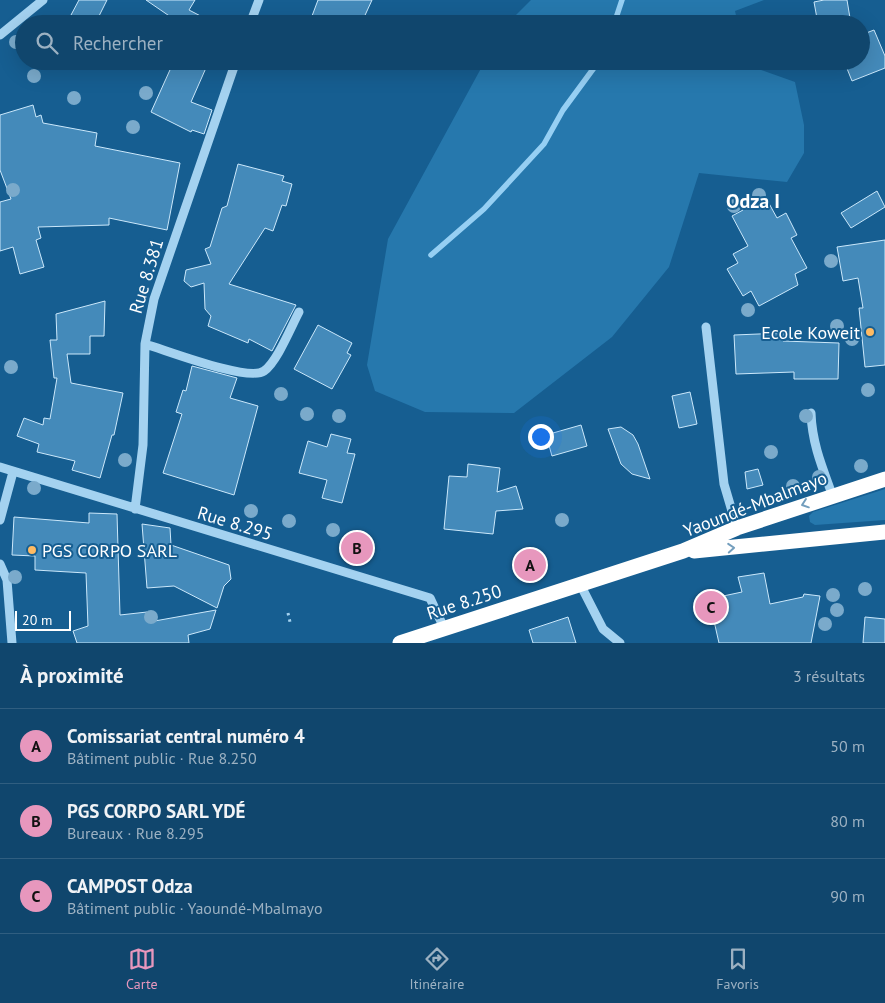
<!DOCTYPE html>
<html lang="fr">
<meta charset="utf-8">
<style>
:root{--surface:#10466d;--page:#194d72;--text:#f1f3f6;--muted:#9cb1c2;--line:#305e80;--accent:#e797bd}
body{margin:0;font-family:"PT Sans",sans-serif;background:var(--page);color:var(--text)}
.scale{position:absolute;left:15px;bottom:12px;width:56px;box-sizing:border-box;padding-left:5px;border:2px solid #fff;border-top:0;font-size:14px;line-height:18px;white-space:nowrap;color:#fff;-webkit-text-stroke:4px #165e91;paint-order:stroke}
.you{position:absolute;left:540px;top:436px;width:18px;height:18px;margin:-12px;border:4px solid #fff;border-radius:50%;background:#1a73e8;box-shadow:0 0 0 8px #1a73e833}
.badge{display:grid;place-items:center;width:32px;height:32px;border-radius:50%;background:var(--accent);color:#111;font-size:16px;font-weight:700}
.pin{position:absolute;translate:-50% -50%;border:2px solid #fff;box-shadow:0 1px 5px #0006}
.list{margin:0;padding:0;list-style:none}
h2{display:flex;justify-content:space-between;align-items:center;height:65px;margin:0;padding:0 20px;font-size:21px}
h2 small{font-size:16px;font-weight:400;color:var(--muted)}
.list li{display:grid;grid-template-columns:32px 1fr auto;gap:15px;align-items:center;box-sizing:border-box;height:75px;padding:0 20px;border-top:1px solid var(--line)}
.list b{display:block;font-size:19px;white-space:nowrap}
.list p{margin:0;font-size:16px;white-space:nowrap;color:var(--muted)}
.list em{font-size:16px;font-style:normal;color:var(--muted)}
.icon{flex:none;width:28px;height:28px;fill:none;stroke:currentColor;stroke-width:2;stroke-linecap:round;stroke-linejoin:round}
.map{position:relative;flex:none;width:885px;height:643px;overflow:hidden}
.search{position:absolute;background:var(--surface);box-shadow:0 5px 20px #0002;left:15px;right:15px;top:15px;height:55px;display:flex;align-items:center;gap:12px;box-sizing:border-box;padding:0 18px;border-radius:28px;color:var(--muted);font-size:19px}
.sheet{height:290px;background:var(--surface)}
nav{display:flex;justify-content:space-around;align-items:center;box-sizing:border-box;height:70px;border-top:1px solid var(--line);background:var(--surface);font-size:14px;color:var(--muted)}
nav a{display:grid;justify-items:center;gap:2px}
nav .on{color:var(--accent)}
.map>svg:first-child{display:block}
</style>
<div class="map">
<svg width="885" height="643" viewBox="0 0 885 643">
<rect width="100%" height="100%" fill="#165e91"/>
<path fill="#2678ad" d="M531,0H764L735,11L738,24H507Z
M485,61H748L750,66L795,82L804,125V153L787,182L699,173L669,267L612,337L514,413L425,412L375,391L367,365L388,239Z
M885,489V520L815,525L810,522L809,516L813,512Z"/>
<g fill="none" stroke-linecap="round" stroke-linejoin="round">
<path stroke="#96cff3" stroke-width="5.5" d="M614,24L622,0
M431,255L484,209L544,144L563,110L599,61"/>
</g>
<path fill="#448aba" stroke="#cbe8fb" d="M79,0H107L95,24H87L71,15Z
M146,0H195L189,10L216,24H181Z
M318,0H372L361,24H314L312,16Z
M824,0H847L851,24H818L814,2Z
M874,30L885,56V68L852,81L844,61H861V35Z
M174,61H209L191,102L212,110L204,134L192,130L191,132L151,112Z
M33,105L36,117L41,115L43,123L97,133L95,146L180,163L167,230L109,218V225L38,227L41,238L36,240L44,267L20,274L13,247L0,251V202L11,199L0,170V115Z
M238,164L284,176L282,181L292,184L286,206L282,205L273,231L265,228L229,284L296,305L272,351L249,339L248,343L208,326L211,316L205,309L204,283L191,287L184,281L186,270L211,264L205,249L210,247L222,208L227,206Z
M877,191L885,207L851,228L841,213Z
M753,197L756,203L766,198L777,218L786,213L797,235L791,238L807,268L795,274L798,285L759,306L751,291L743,296L727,269L738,263L733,254L748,246L732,216L743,210L740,204Z
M885,240V365L865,367L859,308H863L858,278L843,281L837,247Z
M105,301L104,336H90V354H67L71,383L123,393L114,435H112L100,478L72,470L75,461L37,452L39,444L17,436L24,418L43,425L44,418L50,419L57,378H54L50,340H57L56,314Z
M318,325L352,343L347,353L351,355L332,389L294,369Z
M783,333V341L839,343L838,379H794V372L736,374L734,335Z
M192,366L237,378L230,398L258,406L234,495L163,473L182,414L176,412L183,390L186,391Z
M690,392L697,424L679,428L672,396Z
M581,425L587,446L552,456L546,435Z
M621,427L633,435L638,444L650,479L632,474L621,464L608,429Z
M331,434L351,439L347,453L355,454L342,503L322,498L327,480L299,473L308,441L327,447Z
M468,464L500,468L497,492L516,486L523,509L496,511L493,534L444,529L449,476L467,477Z
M758,469L763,485L747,489L745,472Z
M89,513L117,514L120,615L147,612L149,622L216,610L210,629L188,635L189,643H77L73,631L88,626L86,573L35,570V556L12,555L14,517L89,523Z
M142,524L170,528L171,545L229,565L231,579L224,586L217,608L174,586L147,588Z
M764,573L770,604L803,597L804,594L820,596L811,643H719L709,599L742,592L738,577Z
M568,617L576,643H533L529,630Z
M865,617L885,619V643H863Z"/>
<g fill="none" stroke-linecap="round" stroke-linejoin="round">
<path stroke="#a4d2f0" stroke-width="3" stroke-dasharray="2.5 4" stroke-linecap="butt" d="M288,613L290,622"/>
<path stroke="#a4d2f0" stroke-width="9" d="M250,24L259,0
M0,35L43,0
M706,327L724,484L737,528
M145,344C166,350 248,382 264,371C277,362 291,327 299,312
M811,413C812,443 822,467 832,494
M0,467L430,598L444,628
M135,509L143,445L145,344L154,299L236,61
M0,520L13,472
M0,564L7,580L12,643
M580,584L603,629L620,643"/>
<path stroke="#fff" stroke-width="15" d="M694,551L885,532
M400,643L683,551L737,528L885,479"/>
</g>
<g fill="#7aaacb">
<circle cx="16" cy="42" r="7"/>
<circle cx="34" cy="76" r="7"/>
<circle cx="146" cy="93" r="7"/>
<circle cx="74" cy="98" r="7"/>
<circle cx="133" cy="127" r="7"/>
<circle cx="13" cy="190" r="7"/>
<circle cx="759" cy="195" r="7"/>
<circle cx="734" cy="206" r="7"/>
<circle cx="831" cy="261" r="7"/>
<circle cx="748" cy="310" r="7"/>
<circle cx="837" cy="326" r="7"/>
<circle cx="852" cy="339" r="7"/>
<circle cx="11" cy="367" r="7"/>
<circle cx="868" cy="390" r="7"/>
<circle cx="281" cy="394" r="7"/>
<circle cx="307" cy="414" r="7"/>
<circle cx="339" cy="416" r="7"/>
<circle cx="806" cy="416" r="7"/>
<circle cx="771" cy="452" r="7"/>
<circle cx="125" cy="460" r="7"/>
<circle cx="861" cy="466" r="7"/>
<circle cx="819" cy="477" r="7"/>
<circle cx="793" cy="486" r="7"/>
<circle cx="34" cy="488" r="7"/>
<circle cx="251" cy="511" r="7"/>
<circle cx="562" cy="520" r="7"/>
<circle cx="289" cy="521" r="7"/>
<circle cx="333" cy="530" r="7"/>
<circle cx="15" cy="577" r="7"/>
<circle cx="865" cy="589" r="7"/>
<circle cx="833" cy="595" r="7"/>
<circle cx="837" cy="610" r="7"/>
<circle cx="151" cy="617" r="7"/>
<circle cx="825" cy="624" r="7"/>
</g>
<defs><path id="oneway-chevron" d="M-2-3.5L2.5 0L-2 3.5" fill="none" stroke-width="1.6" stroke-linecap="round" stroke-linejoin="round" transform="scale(1.25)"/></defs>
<g stroke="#739ebd">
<use href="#oneway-chevron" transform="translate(805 504) rotate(161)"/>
<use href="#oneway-chevron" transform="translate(731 548) rotate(-4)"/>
</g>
<g fill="#ffbb63" stroke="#165e91" stroke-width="2">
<circle cx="870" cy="332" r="5"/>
<circle cx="32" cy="550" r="5"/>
</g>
<g text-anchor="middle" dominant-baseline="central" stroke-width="4" stroke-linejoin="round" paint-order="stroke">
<g font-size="18" fill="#fff" stroke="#165e91">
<text transform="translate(146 276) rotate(-73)">Rue 8.381</text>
<text transform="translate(755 504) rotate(-21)">Yaoundé-Mbalmayo</text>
<text transform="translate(235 523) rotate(17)">Rue 8.295</text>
<text transform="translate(464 602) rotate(-18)">Rue 8.250</text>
</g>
<g font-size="18" fill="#fff" stroke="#165e91" text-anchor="end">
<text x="860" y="332">Ecole Koweit</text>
<text x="42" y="550" text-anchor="start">PGS CORPO SARL</text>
</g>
<g font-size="20" font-weight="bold" fill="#fff" stroke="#165e91">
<text x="753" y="201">Odza I</text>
</g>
</g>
</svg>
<div class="scale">20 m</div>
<div class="you"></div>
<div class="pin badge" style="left:530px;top:565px">A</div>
<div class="pin badge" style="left:357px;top:548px">B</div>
<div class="pin badge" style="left:711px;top:607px">C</div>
<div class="search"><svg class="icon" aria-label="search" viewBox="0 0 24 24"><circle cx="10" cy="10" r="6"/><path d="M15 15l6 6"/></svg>Rechercher</div>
</div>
<section class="sheet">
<h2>À proximité<small>3 résultats</small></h2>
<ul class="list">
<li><span class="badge">A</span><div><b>Comissariat central numéro 4</b><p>Bâtiment public · Rue 8.250</p></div><em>50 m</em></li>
<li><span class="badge">B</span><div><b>PGS CORPO SARL YDÉ</b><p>Bureaux · Rue 8.295</p></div><em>80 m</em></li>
<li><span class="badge">C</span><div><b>CAMPOST Odza</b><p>Bâtiment public · Yaoundé-Mbalmayo</p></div><em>90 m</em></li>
</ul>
</section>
<nav>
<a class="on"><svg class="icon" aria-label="map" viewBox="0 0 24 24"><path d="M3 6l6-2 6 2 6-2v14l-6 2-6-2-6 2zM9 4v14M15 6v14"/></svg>Carte</a>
<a><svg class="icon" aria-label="directions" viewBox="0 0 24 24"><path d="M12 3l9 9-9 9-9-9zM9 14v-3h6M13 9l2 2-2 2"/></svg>Itinéraire</a>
<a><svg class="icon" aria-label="saved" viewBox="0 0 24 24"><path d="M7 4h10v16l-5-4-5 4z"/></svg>Favoris</a>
</nav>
